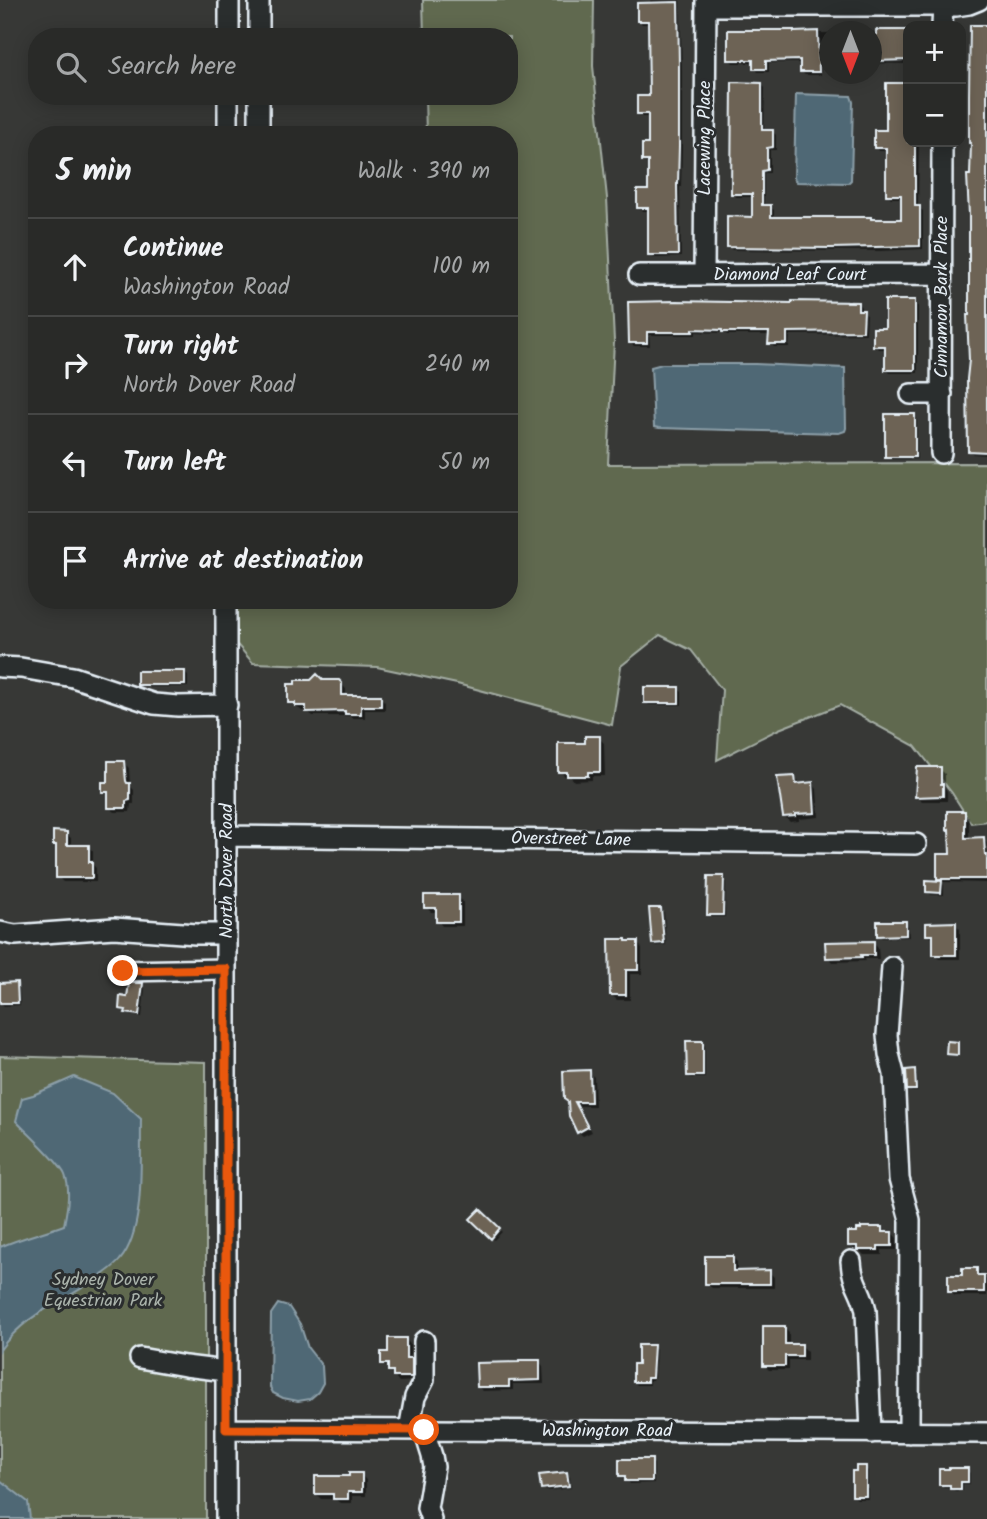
<!DOCTYPE html>
<meta charset="utf-8">
<style>
:root{--surface:#292a28;--page:#313230;--text:#f1f3f6;--muted:#a5a7a8;--line:#454645}
body{margin:0;font-family:Kalam,sans-serif;background:var(--page);color:var(--text)}
.controls{position:absolute;right:21px;top:21px;display:grid;overflow:hidden;border-radius:14px;box-shadow:0 4px 18px #0003}
.controls button{width:63px;height:63px;display:grid;place-items:center;padding:0;border:0;border-bottom:2px solid var(--line);background:var(--surface);color:var(--text);font:35px sans-serif}
.compass{position:absolute;left:819px;top:21px;width:63px;height:63px;border-radius:50%;background:var(--surface);box-shadow:0 4px 18px #0003;rotate:180deg}
.stop{position:absolute;width:21px;height:21px;margin:-16px;border:5px solid #ea580c;border-radius:50%;background:#fff}
.stop.end{background:#ea580c;border-color:#fff;box-shadow:0 2px 7px #0008}
.list{margin:0;padding:0;list-style:none}
h2{display:flex;justify-content:space-between;align-items:center;height:91px;margin:0;padding:0 28px;font-size:30px}
h2 small{font-size:23px;font-weight:400;color:var(--muted)}
.list li{display:grid;grid-template-columns:46px 1fr auto;gap:21px;align-items:center;box-sizing:border-box;height:98px;padding:0 28px;border-top:2px solid var(--line)}
.list b{display:block;font-size:26px;white-space:nowrap}
.list p{margin:0;font-size:23px;white-space:nowrap;color:var(--muted)}
.list em{font-size:23px;font-style:normal;color:var(--muted)}
.icon{flex:none;width:38px;height:38px;fill:none;stroke:currentColor;stroke-width:2;stroke-linecap:round;stroke-linejoin:round}
.map{position:relative;flex:none;width:987px;height:1519px;overflow:hidden}
.search{position:absolute;background:var(--surface);box-shadow:0 4px 18px #0003;left:28px;top:28px;width:490px;height:77px;display:flex;align-items:center;gap:18px;box-sizing:border-box;padding:0 24px;border-radius:28px;color:var(--muted);font-size:26px}
.panel{position:absolute;background:var(--surface);box-shadow:0 4px 18px #0003;left:28px;top:126px;width:490px;height:483px;border-radius:28px}
.map>svg:first-child{display:block}
</style>
<div class="map">
<svg width="987" height="1519" viewBox="0 0 987 1519">
<rect width="100%" height="100%" fill="#373836"/>
<filter id="ink" filterUnits="userSpaceOnUse"><feTurbulence type="fractalNoise" baseFrequency=".0143" numOctaves="2"/><feDisplacementMap in="SourceGraphic" scale="14" xChannelSelector="R" yChannelSelector="G"/><feConvolveMatrix kernelMatrix="1 2 1 2 8 2 1 2 1" color-interpolation-filters="sRGB"/></filter>
<g filter="url(#ink)">
<path fill="#606950" stroke="#a4ada4" stroke-width="2" d="M423,0H594L593,66L607,198L614,341L608,464L987,463V821L971,823L952,793L915,746L840,705L779,729L717,760L722,690L691,650L660,635L621,666L612,725L457,684L377,667L253,663L233,640V600H509V135H426L425,96H509V37H424Z
M0,1056L206,1062V1519H0Z"/>
<path fill="#4f6874" stroke="#8c9fa9" stroke-width="2" d="M796,94L851,96L853,102L851,180L848,183L796,182L794,178Z
M662,364H755L845,368L846,428L845,431L839,433L659,428L654,427L651,367Z
M74,1077L113,1093L141,1119C140,1158 146,1230 120,1260C112,1270 79,1290 67,1297C42,1310 16,1326 0,1350V1247C20,1238 42,1233 64,1225C67,1209 71,1191 65,1175C60,1162 27,1133 16,1121L22,1098L33,1095Z
M278,1304L289,1307L300,1324L308,1348L322,1366L323,1383L318,1392L310,1399L298,1401L283,1398L273,1393L270,1387L271,1314Z
M0,1480L28,1502L30,1519H0Z"/>
<path fill="#0007" d="M650,0H680L682,71V150L681,187H680L681,257L654,258L650,255V211H642L639,207L650,192V164H647L644,160L650,146V117H642L638,113L650,98V24H642L639,20L651,4Z
M987,27V455L973,454L969,451V317H970L972,176Z
M872,32H908V64L872,63Z
M795,33H830V61H821V75H805L802,72V63H769V72H758L755,68V63H733L729,59Z
M761,84L765,88L764,131H772L776,135V150H770V173H764V207H770L774,210V218L873,221L903,220V198H891L887,194V151H879L876,148L888,132V84H908V142H919L918,207L923,211V249L881,251L732,250L729,246L754,219V197H736L733,193Z
M284,129H300L303,132V135H284Z
M915,302L918,305V373H890L886,369L887,349H878L875,345L887,330Z
M858,303L861,307V312L867,315L866,334L790,335L789,347H774L770,343V335H727L725,333L696,332V335H649L650,346H634L630,343V304Z
M914,416L917,419V459H889L886,456Z
M185,673L188,676V687H142L139,684Z
M322,682H339L346,689V697H380L385,702V710H365V718H352L350,716H313L307,711H302L290,702Z
M679,689L682,692V705H649L646,702Z
M599,738L604,743L605,776H592V780L574,781L570,776H565L560,771L587,745Z
M124,763L129,768L130,786L134,790V804H131L130,812H115L110,808V797L104,791Z
M940,769L945,774V788L947,791V801H922L917,796Z
M794,778L799,782L800,785L813,784L817,789L819,817L799,819V821L790,822L785,817Z
M964,813L969,817V839H983L987,843V883L943,882L939,878L952,856Z
M66,834L71,838V847H88L93,851V865L96,868V882H63L58,877V848L54,844Z
M723,878L726,881L725,917H712L709,914Z
M941,882L944,885V895H931L928,892Z
M458,897L463,902V926H442L438,921V912H431L426,907Z
M661,909L664,912L666,945L656,946L653,943Z
M905,923L908,926L909,937L882,938L879,935Z
M955,924L960,929V959H939L934,955V939L927,934Z
M625,940L628,943H637L642,948V974H630V1000H617L612,995Z
M873,942L878,947L879,959H865L866,961L832,962L828,957Z
M16,984L19,987L20,1005L4,1006L1,1003Z
M142,985L145,988L142,1017L130,1015L121,1009Z
M702,1043L705,1046V1078H691L688,1075Z
M914,1071L917,1074L918,1092H912L909,1089Z
M589,1072L594,1077L595,1106H579L592,1132L583,1136L578,1132L570,1103Z
M480,1212L502,1232L494,1240L472,1219Z
M882,1229L886,1233H892L897,1238V1250H882V1255H864L859,1250H855L850,1245L859,1233Z
M732,1257L737,1262V1273L769,1272L774,1277V1288H712L707,1284Z
M977,1269L982,1276L987,1280V1296H955L950,1291L963,1276Z
M784,1328L789,1333V1346H802L807,1351V1360H789V1370H769L764,1365Z
M405,1339L410,1344V1360L416,1365V1381L399,1382L390,1371V1369L383,1364L390,1353Z
M653,1347L656,1350L654,1380H650V1385H637L634,1382L640,1366Z
M539,1361L543,1366L544,1384H513V1390L483,1391L478,1387Z
M651,1461L654,1464V1483L630,1484L627,1478H624L621,1475Z
M865,1468L868,1471V1499H857L854,1496Z
M967,1470L970,1473V1484H963V1491H955L951,1487H944L941,1484Z
M567,1474L570,1477L571,1488L546,1491L543,1488Z
M361,1475L366,1480V1496H352V1503H340L335,1499H321L316,1494L350,1477Z"/>
<path fill="#6d6454" stroke="#e8f1f8" stroke-width="2" d="M678,2L679,67V146L678,184H677L678,255H648V208H637V190H648V161H642V144H648V114H637V96H649L648,21H637V3Z
M970,25H987V452L968,451L967,379L969,360L967,315H969V215L967,175H970L971,143H969V95Z
M728,30H794V32L818,31L819,72H800V60L766,61V69H753V60H728Z
M876,30H908V60L876,61Z
M732,82L762,83V130H773V147L767,148V170L762,171V205H771V217H871V219H901V195H886V148H874V130H886V83H908V142H915V206H920V246L831,248L727,247V216L752,217V194H731Z
M885,300H915V370H885V346H873V328H885Z
M676,301L792,303V301L858,302V310H864L863,331L787,332V344H768L769,332H722V330L693,329V332H647V343H629L628,302Z
M885,414H915V457H885Z
M137,671H185V685H137Z
M317,674L323,680H339L342,683V695H381V706H361V714H345V711L306,712V706H295V703H288V684H295V680H311Z
M644,687H679V703H644Z
M585,736H600V772H588V776H567V772H558V743H585Z
M108,761H124L126,781L127,783H130V800L126,801V808H108V792H102V782H108Z
M917,767H941V784H943V796L915,797Z
M795,776L796,784L813,782L815,813L795,814V816L783,817L777,777Z
M947,811H965V838L984,837L985,855H987V879H937V854H950L949,829L947,830Z
M53,831L67,832V845H89V862H92V878H56V845H53Z
M708,876H724L723,915H707Z
M926,880L942,881L941,893L926,892Z
M424,895H459V922H436V908H424Z
M649,908H661L664,943L652,944Z
M877,921H906V935L877,936Z
M956,922V955H933V935H926V923Z
M609,939H626V941H638V970H626V995H610Z
M874,941V955H861L862,957L826,958L825,942Z
M17,982L18,1003H0V983Z
M129,983H143L139,1015L125,1013L126,1010L119,1009L120,996L127,997Z
M686,1041H703V1076H687Z
M947,1041L958,1042V1055L946,1054Z
M915,1069L916,1090H907L906,1070Z
M590,1070L591,1102H575L588,1127L577,1133L569,1116L568,1102L564,1099L563,1071Z
M480,1209L500,1228L491,1239L470,1219Z
M861,1227H882V1232H892V1246H878V1250H857V1246H848V1232H857V1229H861Z
M705,1256H733V1271L770,1270V1284H705Z
M962,1268H977V1275H984V1292H948V1275H962Z
M763,1326H785V1344H802V1356H785V1366H763Z
M388,1338H406V1358H412V1377H393V1371H388V1364H381V1352H388Z
M638,1345H654L652,1378H647V1382H633V1364H638Z
M519,1360H540V1380L509,1381V1387H477L476,1363L519,1362Z
M619,1459H652V1481H625V1476H619Z
M856,1466H866V1496H852V1471H856Z
M949,1468H968V1482H961V1489H950V1485H939V1469H949Z
M567,1472L569,1486L541,1489L539,1475Z
M349,1473H362V1492H348V1499H333V1494H315V1476H349Z"/>
<g fill="none" stroke-linecap="round" stroke-linejoin="round">
<defs>
<path id="minor" d="M259,0V37
M706,6H956L969,4L979,0
M942,26L943,6
M229,37V0
M259,96V135
M228,135V96
M639,275L941,274
M704,275L706,0
M911,394H942
M941,453L942,142
M0,667L21,668L73,677L154,704L178,706L227,705
M227,836L916,844
M0,932L15,935L114,928L196,934H226
M892,967L887,1035L889,1054L894,1074L899,1179L910,1220L909,1433
M123,971L226,969
M851,1261C852,1284 863,1291 866,1311L871,1433
M140,1358L185,1366L226,1371
M226,1429L987,1433
M409,1430L415,1397L424,1380V1341
M424,1430L432,1456L434,1467L427,1508L431,1519
M226,1519V600"/>
</defs>
<use href="#minor" stroke="#e8f1f8" stroke-width="24"/>
<use href="#minor" stroke="#2a2d2e" stroke-width="19"/>
</g>
</g>
<g fill="none" stroke-linecap="round" stroke-linejoin="round" filter="url(#ink)">
<path stroke="#ea580c" stroke-width="9" d="M123,971L226,969V1429L424,1430"/>
</g>
<g text-anchor="middle" dominant-baseline="central" stroke-width="6" stroke-linejoin="round" paint-order="stroke">
<g font-size="18" fill="#e8f1f8" stroke="#2a2d2e">
<text transform="translate(705 138) rotate(-90)">Lacewing Place</text>
<text x="790" y="275">Diamond Leaf Court</text>
<text transform="translate(942 297) rotate(-90)">Cinnamon Bark Place</text>
<text transform="translate(571 840) rotate(1)">Overstreet Lane</text>
<text transform="translate(227 871) rotate(-90)">North Dover Road</text>
<text x="607" y="1431">Washington Road</text>
</g>
<g font-size="18" fill="#abb4ac" stroke="#2a2d2e">
<text x="103" y="1280">Sydney Dover<tspan x="103" dy="21">Equestrian Park</tspan></text>
</g>
</g>
</svg>
<div class="controls">
<button>+</button>
<button>−</button>
</div>
<svg class="compass" viewBox="-18 -18 36 36"><path d="M0-13l5 13h-10z" fill="#e53935"/><path d="M0 13l5-13h-10z" fill="#a5a7a8"/></svg>
<div class="stop" style="left:424px;top:1430px"></div>
<div class="stop end" style="left:123px;top:971px"></div>
<div class="search"><svg class="icon" aria-label="search" viewBox="0 0 24 24"><circle cx="10" cy="10" r="6"/><path d="M15 15l6 6"/></svg>Search here</div>
<section class="panel">
<h2>5 min<small>Walk · 390 m</small></h2>
<ul class="list">
<li><svg class="icon" aria-label="ahead" viewBox="0 0 24 24"><path d="M12 20V5M6 11l6-6 6 6"/></svg><div><b>Continue</b><p>Washington Road</p></div><em>100 m</em></li>
<li><svg class="icon" aria-label="right" viewBox="0 0 24 24"><path d="M7 20v-9h11M14 6l5 5-5 5"/></svg><div><b>Turn right</b><p>North Dover Road</p></div><em>240 m</em></li>
<li><svg class="icon" aria-label="left" viewBox="0 0 24 24"><path d="M17 20v-9H6M10 6l-5 5 5 5"/></svg><div><b>Turn left</b></div><em>50 m</em></li>
<li><svg class="icon" aria-label="arrive" viewBox="0 0 24 24"><path d="M6 21V4h12l-3 4 3 4H6"/></svg><div><b>Arrive at destination</b></div></li>
</ul>
</section>
</div>
